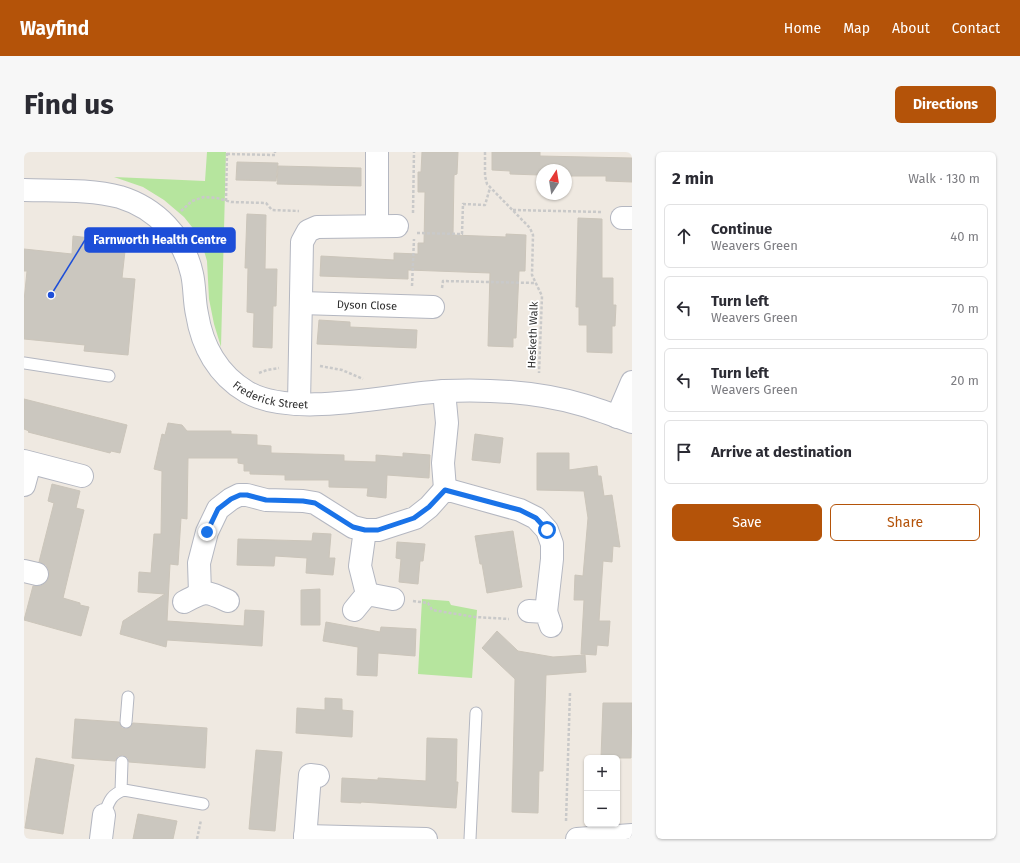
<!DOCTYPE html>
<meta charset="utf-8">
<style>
:root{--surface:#fff;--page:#f7f7f7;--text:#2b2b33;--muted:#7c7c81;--line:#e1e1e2;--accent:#b45309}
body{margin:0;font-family:"Fira Sans",sans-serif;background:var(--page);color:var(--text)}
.controls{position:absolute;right:12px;bottom:12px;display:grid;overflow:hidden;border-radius:6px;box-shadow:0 1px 3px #0004}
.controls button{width:36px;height:36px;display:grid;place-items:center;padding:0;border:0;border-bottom:1px solid var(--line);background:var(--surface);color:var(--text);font:20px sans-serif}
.compass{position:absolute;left:512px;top:12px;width:36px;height:36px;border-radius:50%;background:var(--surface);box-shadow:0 1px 3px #0004;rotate:12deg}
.stop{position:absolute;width:12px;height:12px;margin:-9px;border:3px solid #1a73e8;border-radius:50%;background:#fff}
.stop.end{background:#1a73e8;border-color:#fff;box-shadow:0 1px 4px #0008}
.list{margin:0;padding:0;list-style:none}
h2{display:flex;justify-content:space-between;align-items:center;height:52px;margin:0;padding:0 16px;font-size:17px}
h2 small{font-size:13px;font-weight:400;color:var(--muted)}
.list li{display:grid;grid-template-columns:26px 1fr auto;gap:12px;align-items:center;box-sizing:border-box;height:64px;margin:0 8px 8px;padding:0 8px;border:1px solid var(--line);border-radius:6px}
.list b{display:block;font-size:15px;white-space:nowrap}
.list p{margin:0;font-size:13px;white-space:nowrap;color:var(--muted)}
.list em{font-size:13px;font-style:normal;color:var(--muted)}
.actions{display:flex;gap:8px;padding:12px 16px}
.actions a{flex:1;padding:9px 0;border:1px solid var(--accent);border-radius:6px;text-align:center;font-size:14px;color:var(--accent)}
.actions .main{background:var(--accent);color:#fff}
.icon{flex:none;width:22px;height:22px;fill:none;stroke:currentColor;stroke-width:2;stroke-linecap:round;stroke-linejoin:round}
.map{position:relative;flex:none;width:608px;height:687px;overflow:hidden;border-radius:6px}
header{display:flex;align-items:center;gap:24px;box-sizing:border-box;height:56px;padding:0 20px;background:var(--accent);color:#fff}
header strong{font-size:19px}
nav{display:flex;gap:22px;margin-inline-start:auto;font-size:14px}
.intro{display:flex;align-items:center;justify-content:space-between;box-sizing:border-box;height:96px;padding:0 24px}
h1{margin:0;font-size:28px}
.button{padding:10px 18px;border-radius:6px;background:var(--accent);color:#fff;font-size:14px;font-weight:700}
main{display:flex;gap:24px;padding:0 24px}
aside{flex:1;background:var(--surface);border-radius:6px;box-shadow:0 1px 3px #0004}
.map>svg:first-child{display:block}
</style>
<header>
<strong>Wayfind</strong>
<nav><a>Home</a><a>Map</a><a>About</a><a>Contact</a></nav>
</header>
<div class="intro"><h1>Find us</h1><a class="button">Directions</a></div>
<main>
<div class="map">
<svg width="608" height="687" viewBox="0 0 608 687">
<rect width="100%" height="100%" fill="#efe9e1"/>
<path fill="#b6e59e" d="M183,0H202L197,195L190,172L185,147L183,109L176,85L160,65L140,48L119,35L90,25L181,29Z
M398,447L425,449L427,453L453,458L448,526L394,522Z"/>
<path fill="#cbc7bf" stroke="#cbc5ba" d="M398,0H434L433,22L430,23L429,83L482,85V82L502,83L501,119H495L492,186H489V195L464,194L466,121L384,118V127L296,124L297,104L370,108V101L394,102V91H400L401,40H394V20H397Z
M468,0H516V4L608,6V30L582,29V24H545V29H542V18H518V28H515V23L486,22V19L468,18Z
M213,10L254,11L252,29L212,28Z
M254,14L337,16V34L253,32Z
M223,62L242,63L241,117H253L252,154H249L248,196L229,195L230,161L223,160L224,116H221Z
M554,66L578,67V126H589V153H592L591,174H588V201L563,200V173H555V155H552Z
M49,84L102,90L98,126L111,127L104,203L60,199L61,193L0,187V149L3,119H0V97L48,102Z
M295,168L326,170V175L393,178L392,196L293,192Z
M0,247L103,273L96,301L87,299L86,301L4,280L5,279L0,277Z
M144,271L158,273L163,279H207V282L233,283V293L247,294V301L320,303V309L352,310V303L379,305V301L406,303L405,326L363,323L362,346L343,344L344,336L305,335V328H261V323L226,322V319H220V312L214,311V306H164L163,367L157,366L154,413L146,412L143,469L220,474L221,458L240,459L238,494L143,488L142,495L96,482L99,469L141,442L114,440L115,420L127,421L130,382H137L138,319L130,317L138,282L141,283Z
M451,282L479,286L476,311L448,308Z
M513,301H545V318L573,314L574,324H577L580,344L588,343L596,395L589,394L588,410L579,409L575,469H586L585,482L584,494L573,493L572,503L557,502L560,448H550L551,423L559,424L564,366L560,339L513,338Z
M28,332L56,339L52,356L60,358L39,446L56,451V453L65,455L57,484L0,468L9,434H17L22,430L25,424V419L22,413L15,410L30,351L24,349Z
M489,379L498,435L463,441L458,412H456L451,384Z
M289,381L307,382L305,406H311L309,423L282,421L283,406L251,404L250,414L213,413L214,387L288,389Z
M373,390L401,392L399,409H396L394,432L375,430L377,407L372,406Z
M296,437V473H277V438Z
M302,470L356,480L357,475L392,477L391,504L354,501L353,524L333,523L334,495L299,489Z
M473,479L494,499L529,505L561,503L562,520L522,523L519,619H515L514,661L488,660L491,527L458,496Z
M301,546L318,547V558L329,559L328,585L272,581L273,556L301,558Z
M579,551H608L607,606H577Z
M51,567L95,570L98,576L102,577L105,576L109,571L183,576L181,616L105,610L104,606L99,603L94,604L91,609L48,606Z
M403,586L433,587L432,630H434L432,656L337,650V651L317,650L318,626L354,628V626L402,629Z
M232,598L258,600L251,679L225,677Z
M12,606L50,613L39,682L1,676Z
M114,662L153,669L149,687H109Z"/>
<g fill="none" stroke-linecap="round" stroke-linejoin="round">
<defs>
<path id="service" d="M0,211L85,224
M102,570L104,545
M97,639L98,610
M80,663C85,650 86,643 100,638L179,652
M446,687L452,561"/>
<g id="minor">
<path d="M353,0V74"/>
<path id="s1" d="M0,38C30,39 67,37 96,45C132,56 160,85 168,122C171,135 170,149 173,162C178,194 194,223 223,240C271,267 366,242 420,239C466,237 515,240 559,253C576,258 592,264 608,270"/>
<path d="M598,66H608"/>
<path id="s2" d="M277,151L409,155"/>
<path d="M420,239L423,271L419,311L421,337"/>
<path d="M275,252L278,90L284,79L293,75L373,74"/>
<path d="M593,265L608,230"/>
<path d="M0,309L58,324"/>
<path d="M0,333L6,311"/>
<path d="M341,378L336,414L343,442"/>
<path d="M0,419L13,422"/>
<path d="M176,441L175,411L183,380L194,357L207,347L215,343H223L242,348L279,349L291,351L329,375L341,378H354L391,366L405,355L421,337L496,358L512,366L523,378L528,392V407L522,460"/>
<path d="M160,450C182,438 182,439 204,449"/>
<path d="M330,458L343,442L369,447"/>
<path d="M505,459L522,460L527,474"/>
<path d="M281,684L402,687"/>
<path d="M77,687L80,663"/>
<path d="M281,687L286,623L294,624"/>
<path d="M553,687L608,683"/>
</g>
</defs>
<use href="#service" stroke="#b4b7c1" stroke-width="13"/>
<use href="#minor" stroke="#b4b7c1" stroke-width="24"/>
<path stroke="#c9c9c9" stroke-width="2.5" stroke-dasharray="3 2" stroke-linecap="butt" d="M461,0V24L463,32L506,76L509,83L508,123L518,144L515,221
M203,2L251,3V0
M202,49L203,0
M489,58L578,60
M157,59L168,49L180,45L193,46L207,50L242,51L248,58L275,59
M389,61L390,0
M393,81L438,82L439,52L461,53L466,36
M388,134L390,87
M418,136L419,129L512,131
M296,214L318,218L339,227
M235,221L243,218L255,216
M389,449L404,451L408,458L451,465L485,467
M542,669L546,541
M173,687L177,668"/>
<use href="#service" stroke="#fff" stroke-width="11"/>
<use href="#minor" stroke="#fff" stroke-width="22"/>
</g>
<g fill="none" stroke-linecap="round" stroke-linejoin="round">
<path stroke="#1a73e8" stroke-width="5" d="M183,380L194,357L207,347L216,343H223L242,348L279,349L291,351L329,375L341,378H354L390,366L405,355L421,338L496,358L512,366L523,378"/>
</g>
<g text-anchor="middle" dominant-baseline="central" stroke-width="3.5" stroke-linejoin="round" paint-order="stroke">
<g font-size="11" fill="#2e2e2e" stroke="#fff">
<text stroke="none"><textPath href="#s2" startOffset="66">Dyson Close</textPath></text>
<text transform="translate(509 183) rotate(-88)">Hesketh Walk</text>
<text stroke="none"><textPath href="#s1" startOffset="367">Frederick Street</textPath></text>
</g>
</g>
<path fill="none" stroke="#1d4ed8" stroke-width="1.5" d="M27 143L61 88"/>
<circle fill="#1d4ed8" stroke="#fff" stroke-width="1.5" cx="27" cy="143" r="4"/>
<rect fill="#1d4ed8" stroke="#1d4ed8" stroke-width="1.5" x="61" y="76" width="150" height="24" rx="4"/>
<g font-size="12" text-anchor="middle" font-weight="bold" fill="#fff">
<text x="136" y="92">Farnworth Health Centre</text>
</g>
</svg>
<div class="controls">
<button>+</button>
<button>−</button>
</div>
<svg class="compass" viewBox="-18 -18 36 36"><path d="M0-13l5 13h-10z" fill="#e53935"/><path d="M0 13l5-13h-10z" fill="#7c7c81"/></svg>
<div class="stop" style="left:523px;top:378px"></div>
<div class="stop end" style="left:183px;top:380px"></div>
</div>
<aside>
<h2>2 min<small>Walk · 130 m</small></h2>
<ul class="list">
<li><svg class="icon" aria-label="ahead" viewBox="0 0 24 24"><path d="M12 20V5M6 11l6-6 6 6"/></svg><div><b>Continue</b><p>Weavers Green</p></div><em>40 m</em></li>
<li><svg class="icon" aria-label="left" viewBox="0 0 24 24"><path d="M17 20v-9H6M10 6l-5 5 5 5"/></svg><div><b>Turn left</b><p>Weavers Green</p></div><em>70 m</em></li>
<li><svg class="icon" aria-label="left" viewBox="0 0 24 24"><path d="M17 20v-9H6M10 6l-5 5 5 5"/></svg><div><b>Turn left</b><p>Weavers Green</p></div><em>20 m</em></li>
<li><svg class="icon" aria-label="arrive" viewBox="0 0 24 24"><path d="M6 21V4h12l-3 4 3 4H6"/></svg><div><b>Arrive at destination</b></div></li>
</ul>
<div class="actions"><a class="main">Save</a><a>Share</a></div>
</aside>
</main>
